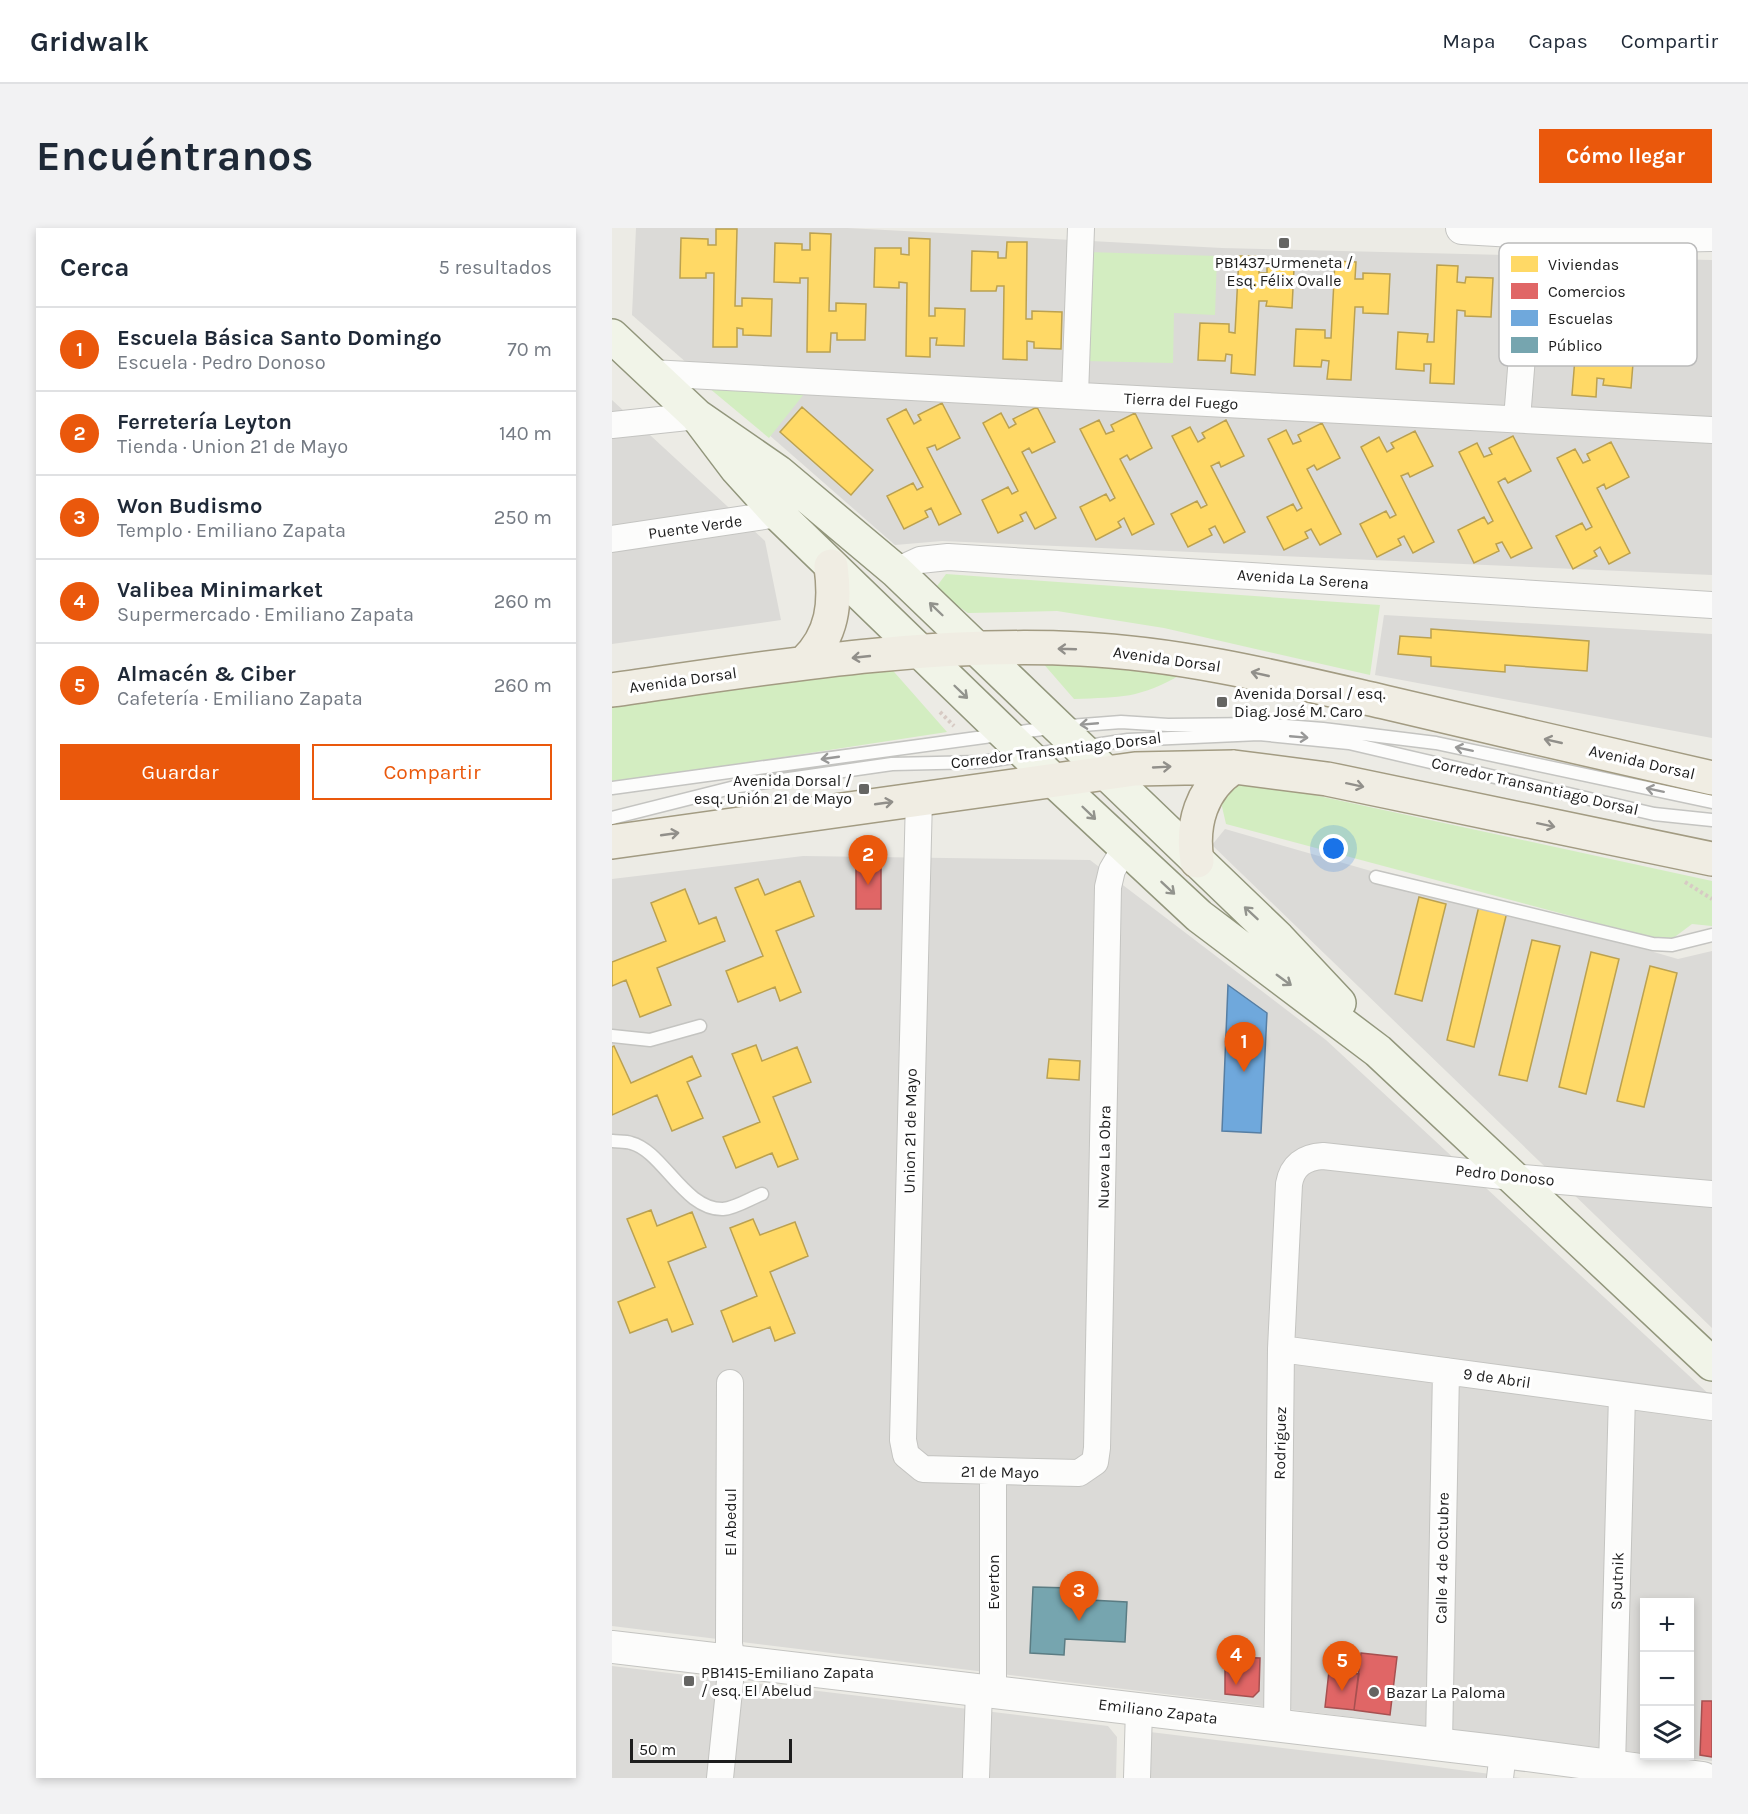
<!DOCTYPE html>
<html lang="es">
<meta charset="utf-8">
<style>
:root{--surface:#fff;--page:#f2f2f3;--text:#1f2937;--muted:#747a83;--line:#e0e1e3;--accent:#ea580c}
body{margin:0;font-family:Karla,sans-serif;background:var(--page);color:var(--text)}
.controls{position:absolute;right:18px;bottom:18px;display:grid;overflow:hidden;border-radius:0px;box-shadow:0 3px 9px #0003}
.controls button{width:54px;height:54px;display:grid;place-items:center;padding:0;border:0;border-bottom:2px solid var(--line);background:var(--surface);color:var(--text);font:30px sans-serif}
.scale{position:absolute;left:18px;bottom:15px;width:162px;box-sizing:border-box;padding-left:6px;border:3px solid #1d1d1d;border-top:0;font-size:16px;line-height:21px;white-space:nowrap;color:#1d1d1d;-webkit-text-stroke:4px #fff;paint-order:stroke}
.you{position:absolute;left:722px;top:621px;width:21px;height:21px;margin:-15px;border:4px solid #fff;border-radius:50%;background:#1a73e8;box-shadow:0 0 0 9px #1a73e833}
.badge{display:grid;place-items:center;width:39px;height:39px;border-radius:50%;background:var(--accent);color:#fff;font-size:20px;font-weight:700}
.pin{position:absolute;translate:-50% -50px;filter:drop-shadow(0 2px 3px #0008)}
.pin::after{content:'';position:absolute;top:32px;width:21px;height:18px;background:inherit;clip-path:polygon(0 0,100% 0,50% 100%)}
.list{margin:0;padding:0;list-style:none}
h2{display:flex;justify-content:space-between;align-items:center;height:78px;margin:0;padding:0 24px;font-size:26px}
h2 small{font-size:20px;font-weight:400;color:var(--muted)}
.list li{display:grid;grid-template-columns:39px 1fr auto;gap:18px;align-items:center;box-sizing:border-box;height:84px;padding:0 24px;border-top:2px solid var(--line)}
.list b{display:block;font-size:22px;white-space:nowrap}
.list p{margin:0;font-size:20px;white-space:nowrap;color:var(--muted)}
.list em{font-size:20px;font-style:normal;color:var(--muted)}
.actions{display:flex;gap:12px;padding:18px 24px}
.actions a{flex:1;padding:14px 0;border:2px solid var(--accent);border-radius:0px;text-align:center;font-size:21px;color:var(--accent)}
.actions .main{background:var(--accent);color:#fff}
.icon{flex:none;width:33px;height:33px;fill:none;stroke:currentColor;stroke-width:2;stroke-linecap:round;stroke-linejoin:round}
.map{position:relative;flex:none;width:1100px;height:1550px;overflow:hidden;border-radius:0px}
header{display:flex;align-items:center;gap:36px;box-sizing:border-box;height:84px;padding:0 30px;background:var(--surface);border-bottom:2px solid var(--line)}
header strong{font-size:28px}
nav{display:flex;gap:33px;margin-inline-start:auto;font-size:21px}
.intro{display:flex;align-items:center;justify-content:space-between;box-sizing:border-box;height:144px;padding:0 36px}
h1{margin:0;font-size:42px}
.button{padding:15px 27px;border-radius:0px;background:var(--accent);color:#fff;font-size:21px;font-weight:700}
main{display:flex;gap:36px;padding:0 36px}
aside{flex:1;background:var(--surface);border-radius:0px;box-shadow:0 3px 9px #0003}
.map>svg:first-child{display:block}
</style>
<header>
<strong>Gridwalk</strong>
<nav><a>Mapa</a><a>Capas</a><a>Compartir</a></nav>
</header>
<div class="intro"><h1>Encuéntranos</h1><a class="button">Cómo llegar</a></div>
<main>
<aside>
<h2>Cerca<small>5 resultados</small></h2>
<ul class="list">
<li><span class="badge">1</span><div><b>Escuela Básica Santo Domingo</b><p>Escuela · Pedro Donoso</p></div><em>70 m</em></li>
<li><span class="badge">2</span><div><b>Ferretería Leyton</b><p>Tienda · Union 21 de Mayo</p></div><em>140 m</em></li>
<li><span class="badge">3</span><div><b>Won Budismo</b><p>Templo · Emiliano Zapata</p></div><em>250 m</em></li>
<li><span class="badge">4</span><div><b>Valibea Minimarket</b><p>Supermercado · Emiliano Zapata</p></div><em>260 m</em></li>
<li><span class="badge">5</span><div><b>Almacén &amp; Ciber</b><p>Cafetería · Emiliano Zapata</p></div><em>260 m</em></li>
</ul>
<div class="actions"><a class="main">Guardar</a><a>Compartir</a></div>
</aside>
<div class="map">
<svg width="1100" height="1550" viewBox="0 0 1100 1550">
<rect width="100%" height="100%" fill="#ecebe5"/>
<path fill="#dbdad7" d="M24,0H235L610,20L1100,32V347L330,313L283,317L20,87Z
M0,172L153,313L169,392L0,416Z
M772,387L1100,406V510L763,447Z
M613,601L1066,731L1100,723V1100L600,617Z
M191,628L478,632L714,812L1100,1169V1533L1056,1528H1078V1374H1032V1525L0,1398V651Z
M0,1438L496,1498L505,1509L504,1550H0Z
M538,1504L771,1532L909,1550H537Z"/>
<path fill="#d3edc1" d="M476,24L605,28L603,87L562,85L561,135L472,133Z
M91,155L196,161L157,210Z
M334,346L768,377L758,447L552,400L445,383L356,385L322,362Z
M429,433L570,446C526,471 510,469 462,471Z
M276,437L335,504L0,555V475Z
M628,551L1100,653V698L1080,696L1056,714L614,596L608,570Z"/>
<path fill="#ffd966" stroke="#bba150" stroke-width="1.5" d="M104,1H125L123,78H130V70L160,71L159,108L131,107V101L125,100V119H101L102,45H94V50H68L69,10L96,11V17H104Z
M198,5L219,6L217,83H224V75L254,76L253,112H225V105H219L218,124H195L196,50H188V55L162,54L163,15L190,16V22H198Z
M297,10L318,11L317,88H323V80L353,81L352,118L324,117L325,110H318V129L294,128L295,55L287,54V60L262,59L263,20H289V26L297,27Z
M395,14H415L414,91H420V83L450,84L449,121L422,120V114L415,113V132L391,131L392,58H385L384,63H359L360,23L386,24V30H394Z
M627,28H647V45H655V39L682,40L680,80L654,78L655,73H647L643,147L619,145L620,127L614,126L613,133L586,132L588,95L617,96V104L623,105Z
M723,33L744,34L743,51H751V45L778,46L776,86L751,85V79H743L739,152L715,151L717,133L710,132L709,139L682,138L684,101L713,102V110H719Z
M825,37L846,38L845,54L853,55L854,49L881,50L879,89L853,88V83L845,82L842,156L818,155L819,136H812V143L784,141L786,104L816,106L815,114H822Z
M971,49L991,51L985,128L991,129L992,120L1022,123L1019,160L991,157L992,151L985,150L984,169L960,167L966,93H958V98L932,96L935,57L962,59L961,65L970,66Z
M330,175L348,210L325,222L323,217L315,220L349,286L327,297L319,280L313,283L316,289L292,301L275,268L301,255L305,262L311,259L275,191L294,181L302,196L309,192L306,187Z
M190,179L261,242L239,267L168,204Z
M425,179L443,214L420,225L417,220L410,224L444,290L423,301L414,284L408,287L411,293L386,305L370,272L396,259L400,266L406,263L371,195L389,185L397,200L404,196L401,191Z
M523,185L540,220L518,232L515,227L508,231L542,296L520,307L512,290L506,294L509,299L484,312L468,279L494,266L498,273L503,270L468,201L487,192L494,206L502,203L499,197Z
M614,192L632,228L609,239L607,234L599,238L633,304L612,315L603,298L597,301L600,307L576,319L559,286L585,273L589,280L595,277L560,208L578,199L586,214L593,210L590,205Z
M710,195L728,230L705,242L702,237L695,241L729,306L708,317L699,301L693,304L696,310L672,322L655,289L681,276L685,283L690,280L656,211L674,202L681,216L689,213L686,207Z
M803,203L821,238L798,249L796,245L789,248L822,314L801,325L792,308L786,311L789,317L765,329L748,296L774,283L778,290L784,287L749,219L767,209L775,224L782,220L779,215Z
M901,208L919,243L896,255L893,250L886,254L920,320L899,330L890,314L884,316L887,323L862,335L846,302L872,289L876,296L881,293L847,224L865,215L872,229L880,226L877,220Z
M999,214L1017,249L994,261L992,256L985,260L1018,325L997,336L988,319L982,323L985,328L961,341L944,308L970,295L974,302L980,299L945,230L963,221L971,235L978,232L975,226Z
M819,401L977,413L975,443L893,437V444L819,438V429L786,426L788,408L819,410Z
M146,651L153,667L188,653L202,688L164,703L189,764L168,773L163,759L126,774L114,743L151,728L123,660Z
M73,661L87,696L104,689L113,713L45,740L59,777L28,789L14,752L0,758V734L54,713L39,675Z
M807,669L834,676L810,773L783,766Z
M867,678L895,684L862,819L835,812Z
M920,712L948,718L915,853L887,847Z
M979,724L1007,731L974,866L947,859Z
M1038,738L1065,745L1032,879L1005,873Z
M144,817L150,833L185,819L199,854L161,869L186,931L166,939L160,925L124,940L111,909L148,894L120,826Z
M2,818L19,855L80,828L89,848L75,854L91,890L60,903L45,867L0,887V819Z
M437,831L468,833L467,852L435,850Z
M39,982L45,998L80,984L94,1019L56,1034L81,1096L60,1104L55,1091L18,1105L6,1074L43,1059L15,991Z
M141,991L148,1007L183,994L196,1028L158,1044L183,1105L163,1113L158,1099L121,1114L109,1083L145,1068L118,1000Z"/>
<path fill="#e06666" stroke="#a65050" stroke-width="1.5" d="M244,632H269V681H244Z
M749,1425L785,1429L778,1487L742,1482Z
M613,1429L648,1430L647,1463L641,1469L613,1466Z
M717,1443L747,1446L742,1482L713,1479Z
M1090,1473H1100V1529L1088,1527Z"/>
<path fill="#6fa8dc" stroke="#567ea3" stroke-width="1.5" d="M616,757L655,785L649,905L610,903Z"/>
<path fill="#76a5af" stroke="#5b7c83" stroke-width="1.5" d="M421,1359L459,1360V1371L515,1374L513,1414L453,1411L452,1427L418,1425Z"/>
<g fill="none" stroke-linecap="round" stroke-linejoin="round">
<defs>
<path id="service" d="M0,560L445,499L509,494L556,497L647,496L711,501L824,515L1100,574
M0,590L127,558L280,536L369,534L516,512L647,506L737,515L1042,586L1100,592
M764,649L1041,716L1060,717L1100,707
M0,808L38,812L88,798
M0,913C6,914 13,913 19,915C51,923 72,982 111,981C124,980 139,970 150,966"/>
<path id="minor" d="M39,145L1100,202
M463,167L469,0
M905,191L920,4
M0,197L85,188
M0,311L166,286
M284,343L308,332L336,329L1100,377
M307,570L291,1212L294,1227L311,1241L467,1245L483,1234L485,1220L496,659L500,642L513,620
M669,1121L1100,1179
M381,1464V1243
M665,1497L669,1121L677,956C680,938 692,929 711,928L900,949L1100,966
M827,1516L834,1143
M1000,1538L1010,1167
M108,1550L120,1434L117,1416L118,1155
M364,1550L367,1462
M525,1550L527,1481
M888,1550L891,1524"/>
<path id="tertiary" d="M850,0L1003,9L1100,7
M0,1419L891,1524L1091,1550"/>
<path id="secondary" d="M0,108L85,188L166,244L284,343L666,710L727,775
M85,188L125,241L166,286L440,551L587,688L766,823L1100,1136"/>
<path id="primary" d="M193,434C221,407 224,375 219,338
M0,462C155,440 311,413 469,421C572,426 672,451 772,474C881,500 991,525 1100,550
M0,614L523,541L622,539L715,551L1100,631
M585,633C579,597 589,560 622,539"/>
</defs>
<use href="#service" stroke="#c4c4c1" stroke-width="15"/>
<use href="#minor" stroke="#c4c4c1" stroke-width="28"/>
<use href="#tertiary" stroke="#c4c4c1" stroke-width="34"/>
<use href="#secondary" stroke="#92967c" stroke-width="36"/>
<use href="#primary" stroke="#a29b82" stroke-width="36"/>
<path stroke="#d7cac4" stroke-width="4" stroke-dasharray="3 3" stroke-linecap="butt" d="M328,484L342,498
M1073,654L1100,671"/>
<use href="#service" stroke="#fcfcfb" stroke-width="12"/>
<use href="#minor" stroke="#fcfcfb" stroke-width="26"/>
<use href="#tertiary" stroke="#fcfcfb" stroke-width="32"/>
<use href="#secondary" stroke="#f1f4e8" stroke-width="33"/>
<use href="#primary" stroke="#f0ede3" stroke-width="33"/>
</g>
<defs><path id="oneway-shaft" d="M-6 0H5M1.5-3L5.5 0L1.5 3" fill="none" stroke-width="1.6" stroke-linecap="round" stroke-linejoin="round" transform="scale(1.5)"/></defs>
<g stroke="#92938d">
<use href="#oneway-shaft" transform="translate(324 381) rotate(-136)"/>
<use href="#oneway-shaft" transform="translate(349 464) rotate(44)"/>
<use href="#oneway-shaft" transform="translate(477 585) rotate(44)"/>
<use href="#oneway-shaft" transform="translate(556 660) rotate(43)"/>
<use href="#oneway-shaft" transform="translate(639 685) rotate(-137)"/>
<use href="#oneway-shaft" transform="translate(672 752) rotate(36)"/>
</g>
<g stroke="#918f8a">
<use href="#oneway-shaft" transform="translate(455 421) rotate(-178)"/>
<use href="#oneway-shaft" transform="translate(249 429) rotate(174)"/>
<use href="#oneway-shaft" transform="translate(648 446) rotate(-167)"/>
<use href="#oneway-shaft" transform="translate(941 513) rotate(-167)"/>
<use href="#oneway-shaft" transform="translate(550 539) rotate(-3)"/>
<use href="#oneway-shaft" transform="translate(743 557) rotate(12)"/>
<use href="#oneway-shaft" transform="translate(272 575) rotate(-8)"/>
<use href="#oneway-shaft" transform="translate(934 597) rotate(12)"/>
<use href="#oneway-shaft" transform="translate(58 606) rotate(-8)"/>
</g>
<g stroke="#989897">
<use href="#oneway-shaft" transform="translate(477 496) rotate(175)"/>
<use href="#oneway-shaft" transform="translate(687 509) rotate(5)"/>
<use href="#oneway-shaft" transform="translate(852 521) rotate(-168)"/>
<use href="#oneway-shaft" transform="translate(218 530) rotate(172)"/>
<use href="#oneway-shaft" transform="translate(1043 562) rotate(-168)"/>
</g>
<g fill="#656563" stroke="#fff" stroke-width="2">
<rect x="666" y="9" width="12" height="12" rx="3"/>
<rect x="604" y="468" width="12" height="12" rx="3"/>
<rect x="246" y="555" width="12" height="12" rx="3"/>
<rect x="71" y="1447" width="12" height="12" rx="3"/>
<circle cx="762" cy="1464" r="6"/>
</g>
<g text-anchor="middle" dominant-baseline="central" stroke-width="6" stroke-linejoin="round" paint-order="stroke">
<g font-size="16" fill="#1d1d1d" stroke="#fff" text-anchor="start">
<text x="672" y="34" text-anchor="middle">PB1437-Urmeneta /<tspan x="672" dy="18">Esq. Félix Ovalle</tspan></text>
<text x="622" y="465">Avenida Dorsal / esq.<tspan x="622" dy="18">Diag. José M. Caro</tspan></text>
<text x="240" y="552" text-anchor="end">Avenida Dorsal /<tspan x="240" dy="18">esq. Unión 21 de Mayo</tspan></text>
<text x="89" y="1444">PB1415-Emiliano Zapata<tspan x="89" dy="18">/ esq. El Abelud</tspan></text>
<text x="774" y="1464">Bazar La Paloma</text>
</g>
<g font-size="16" fill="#1d1d1d" stroke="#fff">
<text transform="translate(569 173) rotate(3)">Tierra del Fuego</text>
<text transform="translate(83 299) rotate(-8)">Puente Verde</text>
<text transform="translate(691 351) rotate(4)">Avenida La Serena</text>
<text transform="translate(555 431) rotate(8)">Avenida Dorsal</text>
<text transform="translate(71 452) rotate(-8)">Avenida Dorsal</text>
<text transform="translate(444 522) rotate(-7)">Corredor Transantiago Dorsal</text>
<text transform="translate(1030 534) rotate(13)">Avenida Dorsal</text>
<text transform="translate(923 558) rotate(13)">Corredor Transantiago Dorsal</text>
<text transform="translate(298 903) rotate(-89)">Union 21 de Mayo</text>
<text transform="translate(492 929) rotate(-89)">Nueva La Obra</text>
<text transform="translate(893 947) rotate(6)">Pedro Donoso</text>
<text transform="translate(885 1150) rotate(8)">9 de Abril</text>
<text transform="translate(668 1215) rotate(-89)">Rodriguez</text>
<text transform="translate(388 1244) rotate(1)">21 de Mayo</text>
<text transform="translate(118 1294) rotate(-90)">El Abedul</text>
<text transform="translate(830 1330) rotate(-89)">Calle 4 de Octubre</text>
<text transform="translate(1005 1353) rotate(-88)">Sputnik</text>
<text transform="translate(381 1354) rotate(-90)">Everton</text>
<text transform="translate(546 1483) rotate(7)">Emiliano Zapata</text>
</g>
</g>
<rect x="887" y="15" width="198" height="123" rx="9" fill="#fff" stroke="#bbb" stroke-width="1.5"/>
<rect x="899" y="28" width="27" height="16" fill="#ffd966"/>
<rect x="899" y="55" width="27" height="16" fill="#e06666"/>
<rect x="899" y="82" width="27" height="16" fill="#6fa8dc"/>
<rect x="899" y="109" width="27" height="16" fill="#76a5af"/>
<g font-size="16" fill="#1d1d1d">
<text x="936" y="42">Viviendas</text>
<text x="936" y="69">Comercios</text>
<text x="936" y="96">Escuelas</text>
<text x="936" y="123">Público</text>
</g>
</svg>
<div class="controls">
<button>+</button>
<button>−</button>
<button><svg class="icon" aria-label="layers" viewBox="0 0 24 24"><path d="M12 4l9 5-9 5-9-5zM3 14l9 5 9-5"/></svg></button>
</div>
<div class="scale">50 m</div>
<div class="you"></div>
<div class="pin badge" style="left:632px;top:844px">1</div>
<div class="pin badge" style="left:256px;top:657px">2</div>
<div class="pin badge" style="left:467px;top:1393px">3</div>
<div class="pin badge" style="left:624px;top:1457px">4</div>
<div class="pin badge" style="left:730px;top:1463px">5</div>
</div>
</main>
